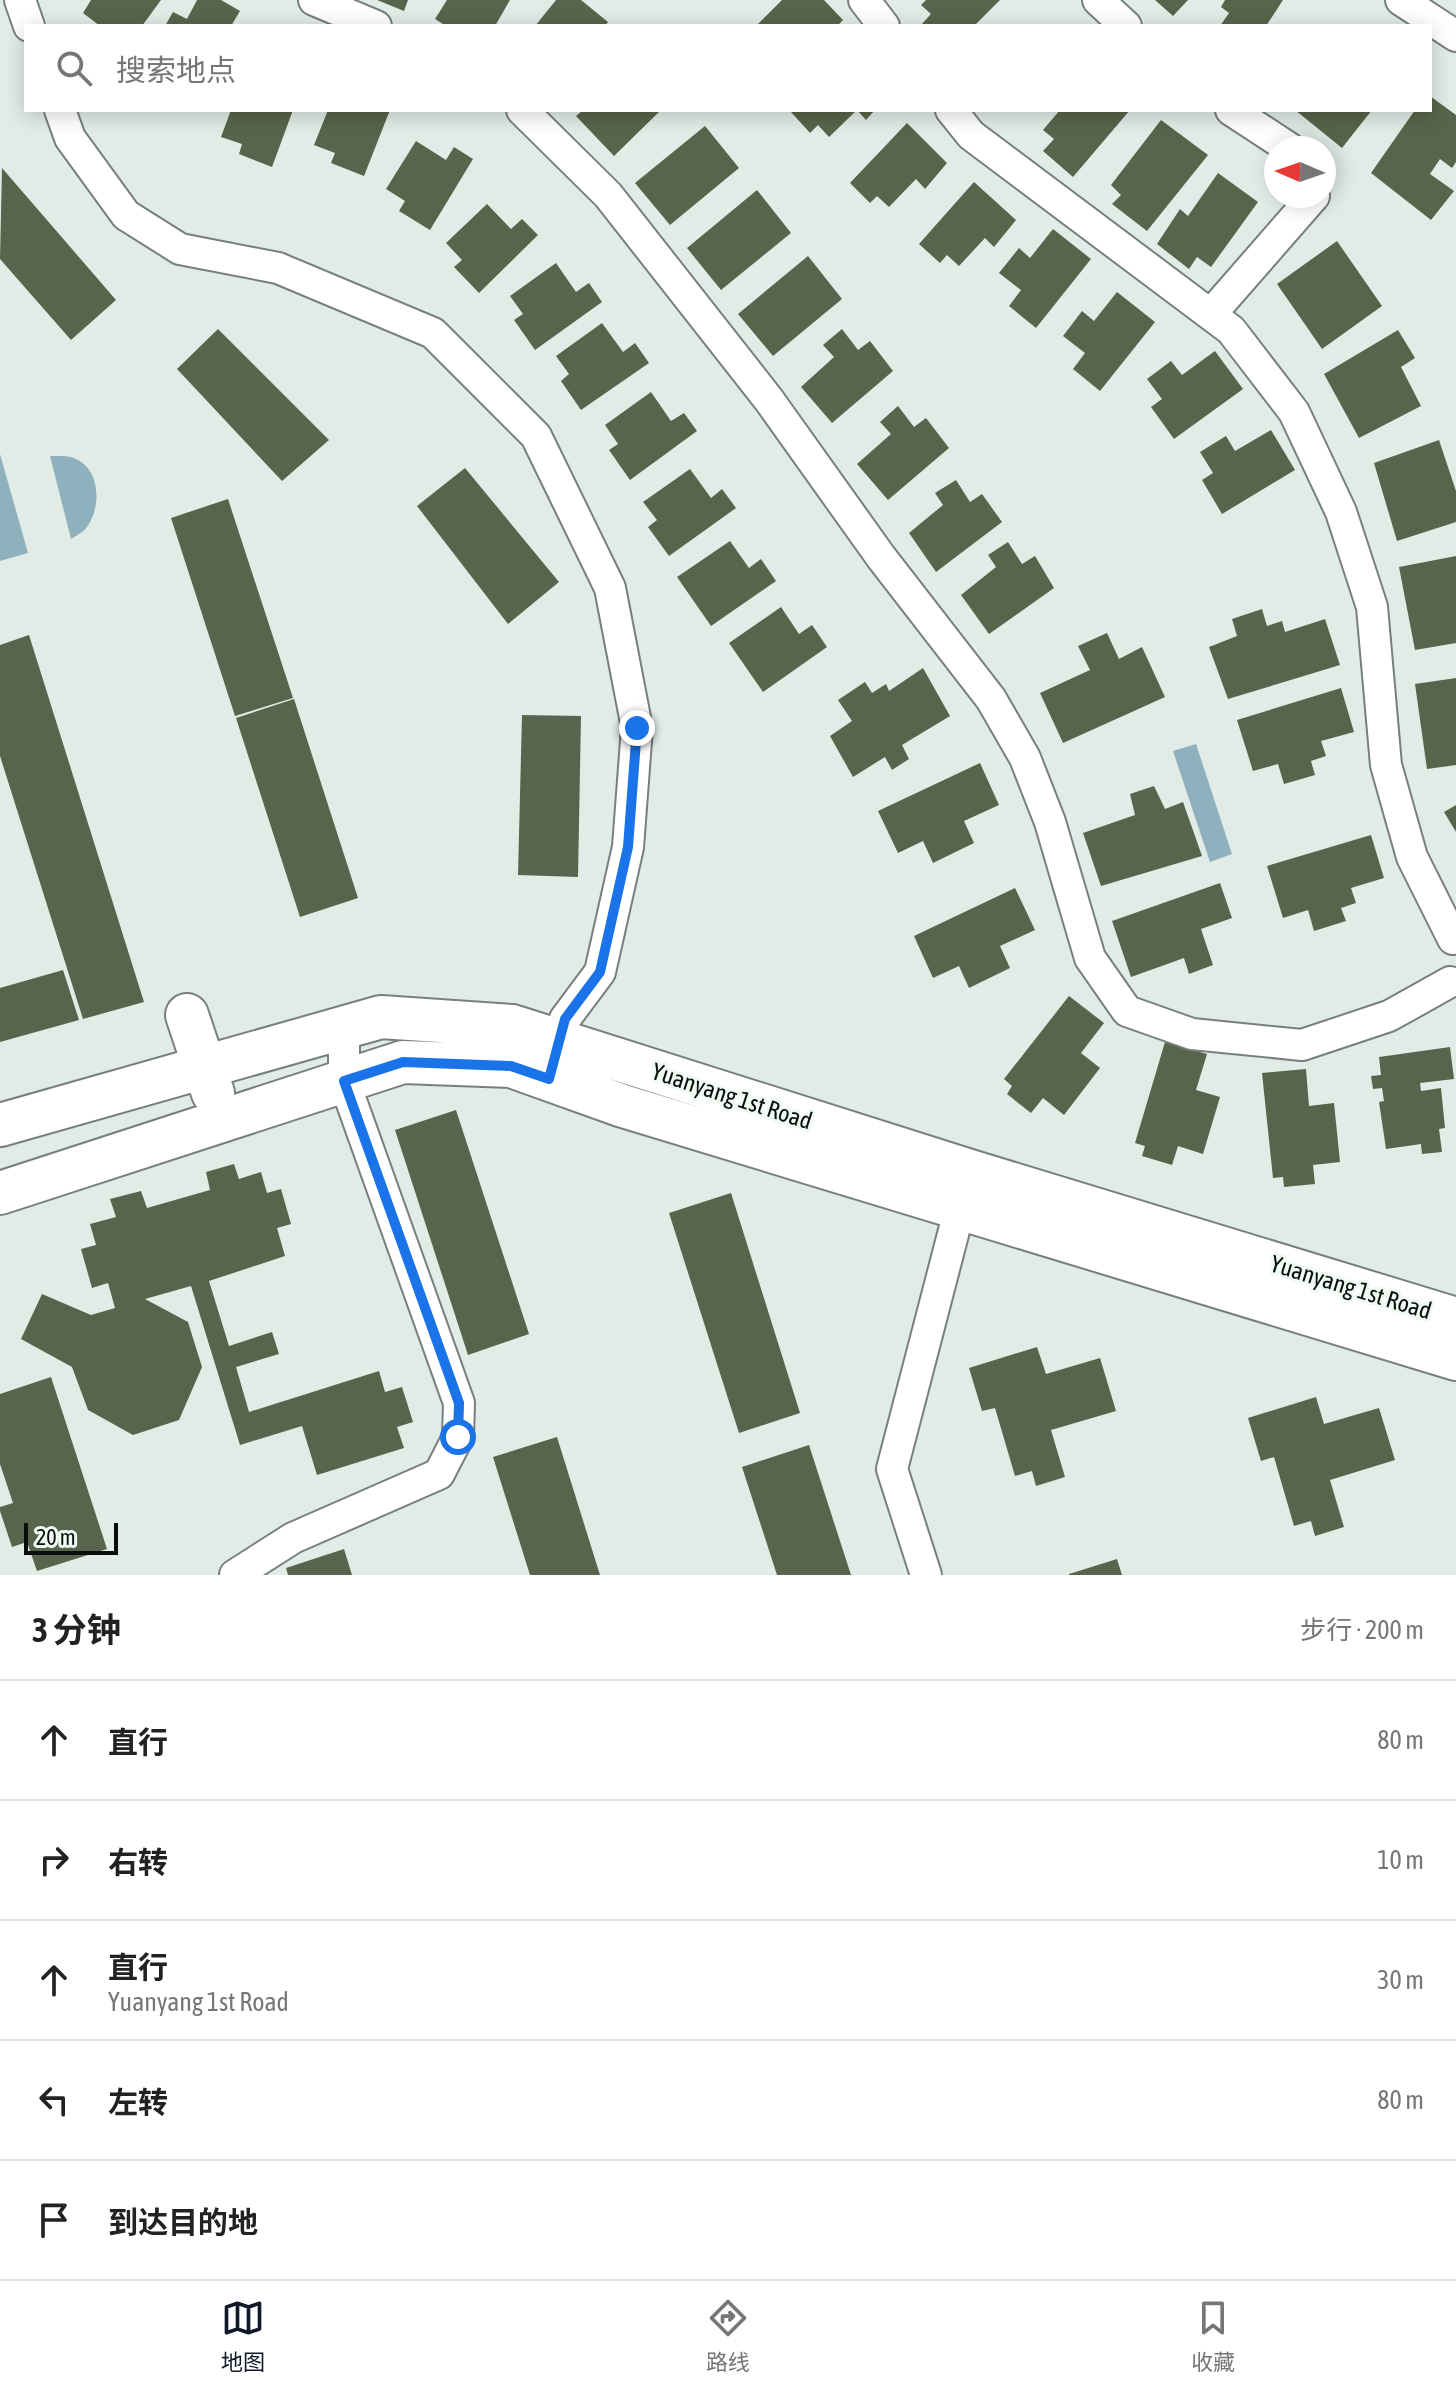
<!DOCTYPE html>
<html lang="zh">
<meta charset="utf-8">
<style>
:root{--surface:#fff;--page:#f6f6f6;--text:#222;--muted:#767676;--line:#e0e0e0;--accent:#111827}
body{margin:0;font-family:"Asap Condensed","Noto Sans SC",sans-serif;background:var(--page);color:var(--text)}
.compass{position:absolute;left:1264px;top:136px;width:72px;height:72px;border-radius:50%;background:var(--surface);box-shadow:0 4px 20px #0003;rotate:272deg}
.scale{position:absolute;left:24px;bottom:20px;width:94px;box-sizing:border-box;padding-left:8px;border:4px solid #090d0b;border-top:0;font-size:22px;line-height:28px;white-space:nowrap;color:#090d0b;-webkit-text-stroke:6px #effaf3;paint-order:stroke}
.stop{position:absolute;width:24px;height:24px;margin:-18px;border:6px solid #1a73e8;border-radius:50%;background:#fff}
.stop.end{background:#1a73e8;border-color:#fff;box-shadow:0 2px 8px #0008}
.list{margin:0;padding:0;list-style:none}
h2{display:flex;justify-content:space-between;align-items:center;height:104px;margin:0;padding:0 32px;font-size:34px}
h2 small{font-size:26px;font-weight:400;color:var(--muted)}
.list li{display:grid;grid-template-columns:52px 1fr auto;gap:24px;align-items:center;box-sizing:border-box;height:120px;padding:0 32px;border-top:2px solid var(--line)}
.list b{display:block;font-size:30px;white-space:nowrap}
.list p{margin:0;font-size:26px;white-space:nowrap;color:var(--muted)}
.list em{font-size:26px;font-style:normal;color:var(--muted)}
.icon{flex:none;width:44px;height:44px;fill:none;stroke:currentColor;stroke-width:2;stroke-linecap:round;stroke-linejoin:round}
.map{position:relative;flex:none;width:1456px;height:1575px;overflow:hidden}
.search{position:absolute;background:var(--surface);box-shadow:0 4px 20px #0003;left:24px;right:24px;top:24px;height:88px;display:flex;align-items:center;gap:20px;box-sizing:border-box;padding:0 28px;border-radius:0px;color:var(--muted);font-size:30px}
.sheet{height:704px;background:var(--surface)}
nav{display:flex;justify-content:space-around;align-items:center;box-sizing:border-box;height:112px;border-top:2px solid var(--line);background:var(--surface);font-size:22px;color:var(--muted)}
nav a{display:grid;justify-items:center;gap:4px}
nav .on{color:var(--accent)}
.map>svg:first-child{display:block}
</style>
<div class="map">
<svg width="1456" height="1575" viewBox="0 0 1456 1575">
<rect width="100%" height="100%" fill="#e2ece6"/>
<path fill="#8fb1bd" d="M0,454L28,553L0,561Z
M50,456C59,456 69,455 76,459C99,469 101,503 90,522C86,531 79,534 71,539Z
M1196,744L1232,854L1210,862L1173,751Z"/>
<path fill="#58644b" d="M91,0H161L142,26H100L83,13Z
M197,0H221L240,11L231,26H165L173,12L187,19Z
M377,0H408L404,11Z
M447,0H510L495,26H446L435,19Z
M556,0H581L608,22L605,26H535Z
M782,0H824L843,20L837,26H756Z
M926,0H1000L974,26H920L931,14L921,5Z
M1155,0H1188L1173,16Z
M1225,0H1283L1266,26H1220L1229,13L1221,7Z
M1430,96L1456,115V162L1452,168L1440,159L1430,174L1454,191L1431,220L1371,173L1415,110H1430Z
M231,110H293L272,167L239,154L242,144L221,137Z
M328,110H390L364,176L331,163L335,153L314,145Z
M583,110H661L614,156L576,116Z
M793,110H875L866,120L857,110L829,137L818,125L810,133L791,112Z
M1060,110H1130L1073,177L1043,151L1054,139L1043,130Z
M1295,110H1372L1342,148Z
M1161,120L1208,155L1147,231L1112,204L1121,195L1111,185Z
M907,123L947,163L925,189L916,179L889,207L877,196L870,203L850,183Z
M705,126L739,168L670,225L635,183Z
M416,141L446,160L454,147L473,159L430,230L399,211L405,201L386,189Z
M2,168L116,300L71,340L0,259Z
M1218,173L1258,202L1211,267L1197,257L1189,269L1157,244L1180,209L1188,216Z
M974,182L1016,220L994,247L985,238L959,266L947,255L940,263L919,244Z
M757,190L791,233L721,290L687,248Z
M487,204L511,229L522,219L538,235L479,293L454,267L462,260L446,243Z
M1053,229L1091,259L1036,328L1009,306L1021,290L999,273L1019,248L1030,258Z
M1337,241L1382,306L1322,349L1277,284Z
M808,256L842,299L773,356L738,314Z
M556,263L576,292L589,283L602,302L535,350L514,320L523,314L510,296Z
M1117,292L1155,322L1100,391L1073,369L1085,353L1063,336L1082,311L1094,321Z
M602,323L623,352L635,343L649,363L581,410L561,381L569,374L556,356Z
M218,329L329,440L282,481L177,369Z
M842,329L858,350L870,341L893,371L832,423L801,387L834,357L823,345Z
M1398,330L1415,358L1401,367L1421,406L1359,438L1324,374Z
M1215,351L1243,389L1174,439L1151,407L1162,399L1147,379L1171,361L1182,375Z
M651,392L671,421L684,413L697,431L630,480L609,450L618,444L605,425Z
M898,406L914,427L926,418L949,448L888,500L857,464L891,434L880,422Z
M1271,430L1295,470L1222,514L1202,480L1213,473L1200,452L1226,436L1235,451Z
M1439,440L1456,491V522L1397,541L1374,463Z
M465,468L559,582L508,624L417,506Z
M690,469L711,498L722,489L736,508L669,556L648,527L657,520L643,502Z
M956,480L970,502L982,494L1002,522L936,572L909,533L943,505L935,493Z
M228,499L293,698L235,716L171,518Z
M730,541L749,568L761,559L776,581L711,626L677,577Z
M1008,542L1022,564L1035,556L1054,588L989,634L961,595L996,567L988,555Z
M1456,556V643L1415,650L1399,567Z
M781,607L799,634L812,625L827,647L763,692L729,643Z
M1262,609L1267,626L1282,621L1285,632L1325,619L1340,665L1228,699L1209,647L1237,636L1232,619Z
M1107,633L1119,659L1142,647L1165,697L1063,743L1040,693L1090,670L1078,646Z
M29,635L144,1002L83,1019L0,756V645Z
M923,668L950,716L902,745L909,759L892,770L885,757L853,777L830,736L852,721L838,700L865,682L872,693L886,684L889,691Z
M1456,678V765L1427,769L1415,684Z
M1341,688L1354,732L1321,741L1326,756L1311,761L1315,775L1284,784L1278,764L1253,771L1237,720Z
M294,699L358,898L300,917L236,718Z
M522,715L581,716L578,877L518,875Z
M980,763L999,805L964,821L974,843L933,863L923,841L898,853L878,811Z
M1154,786L1165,809L1183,802L1202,856L1101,886L1083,833L1135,815L1130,794Z
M1456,805V832L1444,812Z
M1371,835L1384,878L1351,888L1356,903L1341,908L1346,921L1314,931L1308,910L1283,918L1267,866Z
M1220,883L1232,918L1201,929L1213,965L1189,974L1184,958L1131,977L1112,921Z
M1015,888L1035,930L1000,946L1010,968L969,988L959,966L933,978L914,936Z
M63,970L79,1020L0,1042V988Z
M1069,996L1104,1023L1081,1053L1100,1068L1064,1115L1043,1098L1031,1113L1007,1094L1012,1086L1004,1079Z
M1165,1042L1207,1054L1196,1090L1220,1097L1203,1154L1178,1146L1172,1165L1142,1156L1145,1146L1135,1143Z
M1450,1047L1454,1079L1420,1083L1421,1091L1441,1088L1445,1128L1439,1129L1442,1152L1422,1154L1421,1144L1386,1149L1379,1102L1384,1101L1382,1088L1373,1089L1371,1076L1381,1075L1379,1057Z
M1306,1069L1309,1106L1334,1103L1340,1162L1313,1165L1315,1184L1284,1187L1283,1177L1273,1178L1262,1073Z
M456,1110L529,1334L468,1355L395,1130Z
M234,1164L239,1179L261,1172L267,1193L281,1189L291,1224L277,1228L285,1256L209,1281L229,1346L272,1332L279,1354L236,1367L249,1412L379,1371L385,1392L402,1387L413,1422L397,1427L404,1448L317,1475L302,1426L240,1445L191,1286L145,1299L188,1322L202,1367L179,1420L133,1435L88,1410L72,1367L21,1339L42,1294L91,1315L115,1308L108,1283L92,1288L81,1249L96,1245L90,1224L116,1217L110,1199L141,1191L147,1208L210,1190L206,1172Z
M731,1193L800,1413L739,1433L669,1213Z
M1037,1347L1046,1374L1100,1358L1116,1411L1051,1430L1065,1477L1036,1486L1032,1471L1015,1476L995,1408L982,1411L969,1368Z
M51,1377L107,1549L37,1571L27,1542L12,1547L0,1511V1507L13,1503L0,1464V1394Z
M1316,1397L1324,1424L1379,1408L1395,1460L1330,1480L1344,1527L1315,1536L1311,1521L1294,1526L1274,1457L1261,1461L1248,1418Z
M557,1437L600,1575H530L493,1457Z
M809,1445L851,1575H777L742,1467Z
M344,1549L352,1575H288L286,1568Z
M1117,1559L1122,1575H1069V1574Z"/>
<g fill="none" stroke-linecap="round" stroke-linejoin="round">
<defs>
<path id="street" d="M20,0L29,26
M314,0L376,26
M864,0L884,26
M1098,0L1126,26
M1401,0L1456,36
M60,110L70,138L126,215L180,249L278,268L433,333L536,436L610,588L637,728L628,847L600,972L565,1019
M522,110L608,195L769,400L881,557L991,699L1025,758L1050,822L1090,958L1127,1011L1192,1034L1302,1045L1389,1016L1450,982
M951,110L971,135L1231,330L1294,412L1341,512L1372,607L1386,765L1412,857L1453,939
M1231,110L1289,148
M1211,314L1314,196
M235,1575L293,1538L439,1474L458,1437L459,1403L344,1081V1027
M926,1575L892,1469L964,1192"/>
<path id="secondary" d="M187,1015L213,1093
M0,1125L381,1017L512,1026L970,1171L1456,1319
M0,1193L403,1062L511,1066L623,1106L1456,1359"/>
</defs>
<use href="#street" stroke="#77807a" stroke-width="34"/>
<use href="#secondary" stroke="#77807a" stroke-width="46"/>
<use href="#street" stroke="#fff" stroke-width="30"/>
<use href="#secondary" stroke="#fff" stroke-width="42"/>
</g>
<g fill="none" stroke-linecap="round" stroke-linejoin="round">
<path stroke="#1a73e8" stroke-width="10" d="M458,1437L459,1403L344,1081L403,1062L511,1066L549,1079L565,1019L600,972L628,847L637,728"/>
</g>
<g text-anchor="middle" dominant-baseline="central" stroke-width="6" stroke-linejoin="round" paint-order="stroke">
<g font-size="24" fill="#090d0b" stroke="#effaf3">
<text transform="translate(732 1096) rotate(18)">Yuanyang 1st Road</text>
<text transform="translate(1351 1287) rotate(17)">Yuanyang 1st Road</text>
</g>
</g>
</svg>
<svg class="compass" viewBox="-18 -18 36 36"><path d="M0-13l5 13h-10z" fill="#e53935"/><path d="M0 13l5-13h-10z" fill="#767676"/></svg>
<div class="scale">20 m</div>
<div class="stop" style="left:458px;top:1437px"></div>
<div class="stop end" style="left:637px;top:728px"></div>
<div class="search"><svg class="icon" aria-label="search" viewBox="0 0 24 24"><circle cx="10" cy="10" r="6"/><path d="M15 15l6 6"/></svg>搜索地点</div>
</div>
<section class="sheet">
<h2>3 分钟<small>步行 · 200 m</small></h2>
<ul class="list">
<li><svg class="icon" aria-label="ahead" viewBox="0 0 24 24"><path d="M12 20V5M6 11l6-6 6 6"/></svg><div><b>直行</b></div><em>80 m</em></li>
<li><svg class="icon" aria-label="right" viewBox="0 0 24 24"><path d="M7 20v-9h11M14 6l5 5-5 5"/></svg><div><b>右转</b></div><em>10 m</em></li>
<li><svg class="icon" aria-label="ahead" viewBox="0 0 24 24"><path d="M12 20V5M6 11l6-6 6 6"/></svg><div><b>直行</b><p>Yuanyang 1st Road</p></div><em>30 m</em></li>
<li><svg class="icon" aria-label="left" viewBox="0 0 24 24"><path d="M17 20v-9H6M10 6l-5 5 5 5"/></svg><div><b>左转</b></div><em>80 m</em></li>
<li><svg class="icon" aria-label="arrive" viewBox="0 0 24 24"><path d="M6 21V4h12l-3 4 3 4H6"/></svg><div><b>到达目的地</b></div></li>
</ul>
</section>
<nav>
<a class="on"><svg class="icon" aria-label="map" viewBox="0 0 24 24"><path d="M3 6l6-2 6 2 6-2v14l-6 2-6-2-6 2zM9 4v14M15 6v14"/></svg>地图</a>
<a><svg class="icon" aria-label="directions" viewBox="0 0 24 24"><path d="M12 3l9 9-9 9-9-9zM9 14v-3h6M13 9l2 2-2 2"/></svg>路线</a>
<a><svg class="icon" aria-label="saved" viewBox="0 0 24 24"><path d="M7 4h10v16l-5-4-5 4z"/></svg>收藏</a>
</nav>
